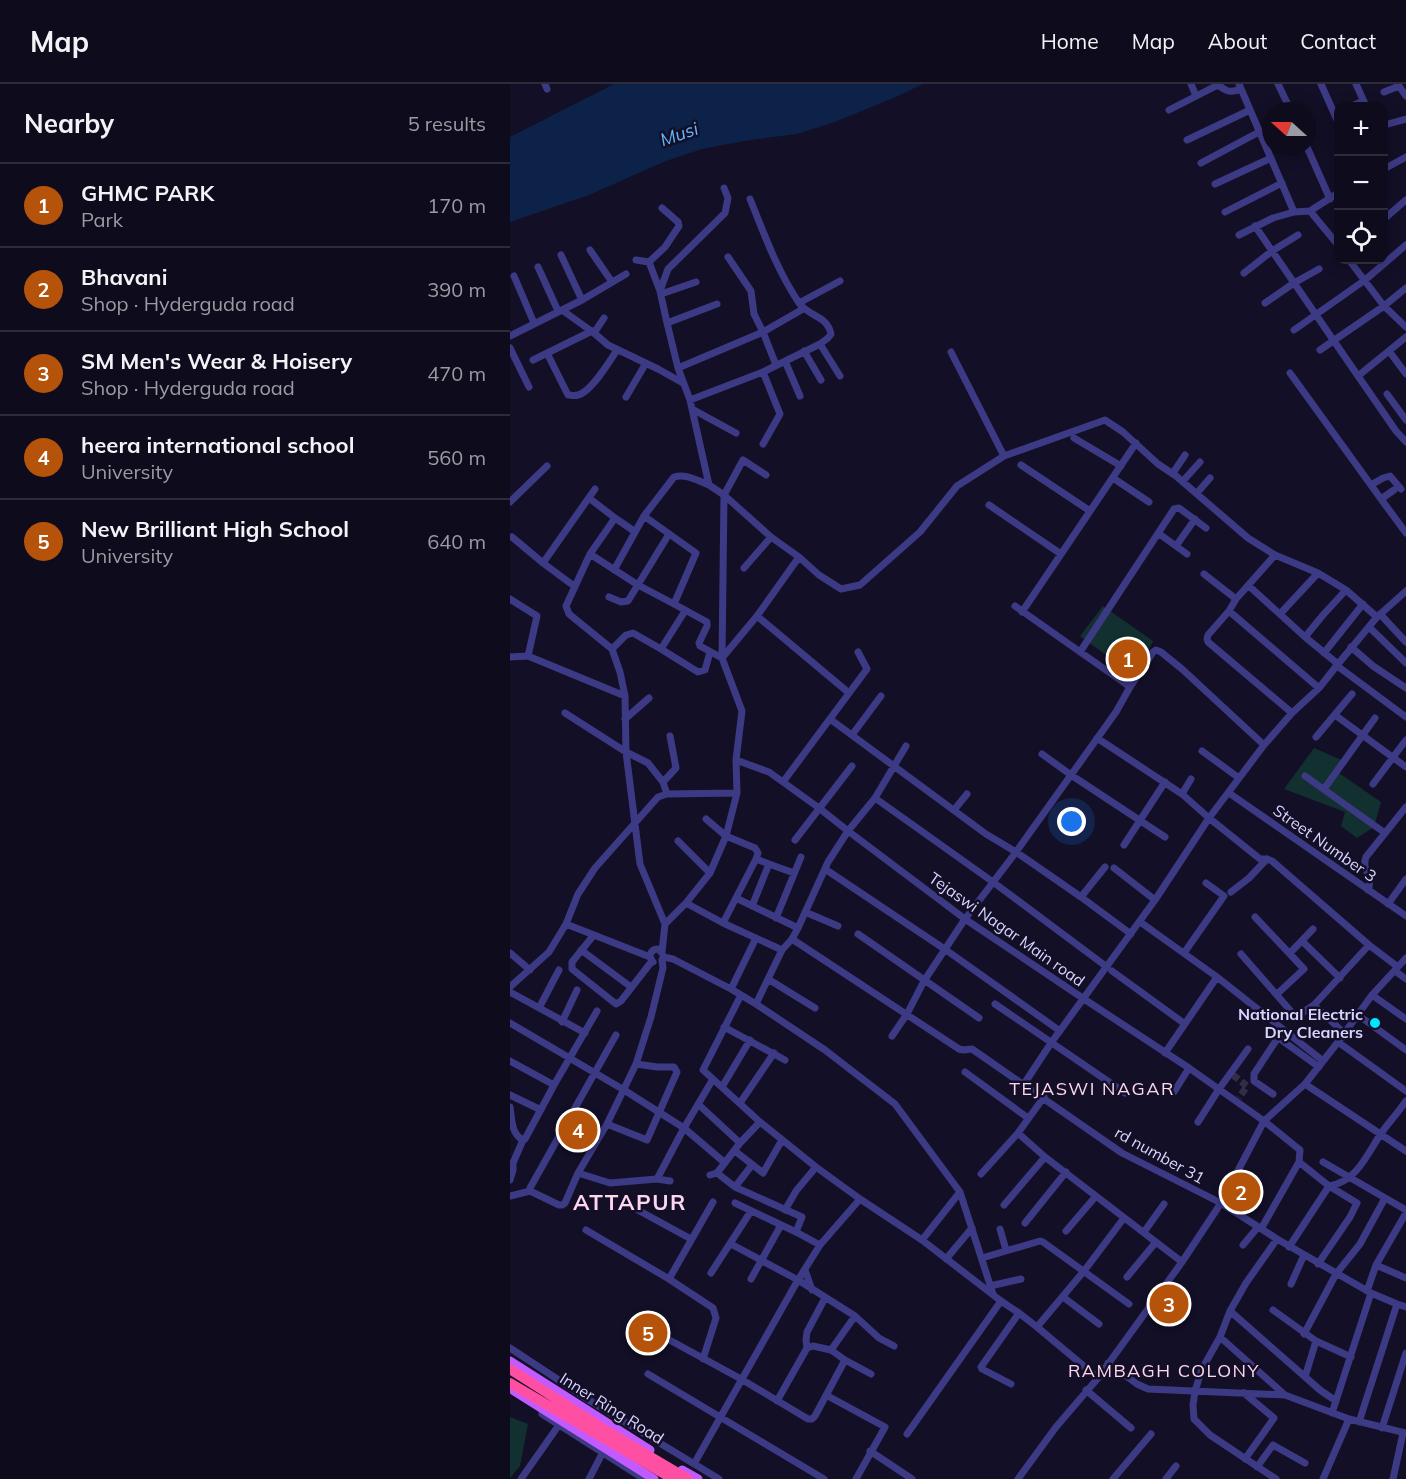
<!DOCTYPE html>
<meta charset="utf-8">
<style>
:root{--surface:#0e0b1c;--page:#1c1929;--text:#f1f3f6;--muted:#9b9ba3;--line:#2e2b3b;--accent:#b45309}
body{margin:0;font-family:Mulish,sans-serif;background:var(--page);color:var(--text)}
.controls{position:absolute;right:18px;top:18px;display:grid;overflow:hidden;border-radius:12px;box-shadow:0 3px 15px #0003}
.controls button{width:54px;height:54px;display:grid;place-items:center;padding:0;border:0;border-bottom:2px solid var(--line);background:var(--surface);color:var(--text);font:30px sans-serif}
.compass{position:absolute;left:752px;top:18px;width:54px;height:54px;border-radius:50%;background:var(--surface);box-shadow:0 3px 15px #0003;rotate:291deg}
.you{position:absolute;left:562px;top:738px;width:21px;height:21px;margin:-15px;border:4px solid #fff;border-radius:50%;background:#1a73e8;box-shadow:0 0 0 9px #1a73e833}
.badge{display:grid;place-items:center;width:39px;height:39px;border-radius:50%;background:var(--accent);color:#fff;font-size:20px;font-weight:700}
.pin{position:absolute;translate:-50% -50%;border:3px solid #fff;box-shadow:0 2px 6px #0006}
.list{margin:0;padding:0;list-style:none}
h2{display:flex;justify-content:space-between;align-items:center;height:78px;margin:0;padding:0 24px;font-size:26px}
h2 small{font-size:20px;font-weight:400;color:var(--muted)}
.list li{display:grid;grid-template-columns:39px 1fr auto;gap:18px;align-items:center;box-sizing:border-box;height:84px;padding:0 24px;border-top:2px solid var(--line)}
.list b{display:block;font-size:22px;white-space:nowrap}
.list p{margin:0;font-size:20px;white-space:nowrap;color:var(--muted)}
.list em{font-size:20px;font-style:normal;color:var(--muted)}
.icon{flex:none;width:33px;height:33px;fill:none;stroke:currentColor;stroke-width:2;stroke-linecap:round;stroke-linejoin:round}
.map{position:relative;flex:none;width:896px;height:1395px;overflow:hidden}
header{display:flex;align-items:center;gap:36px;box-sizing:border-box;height:84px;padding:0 30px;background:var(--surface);border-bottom:2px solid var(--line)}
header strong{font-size:28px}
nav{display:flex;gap:33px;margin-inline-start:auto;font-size:21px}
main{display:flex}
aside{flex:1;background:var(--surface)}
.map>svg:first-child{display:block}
</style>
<header>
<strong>Map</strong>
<nav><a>Home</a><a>Map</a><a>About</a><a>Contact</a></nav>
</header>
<main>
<aside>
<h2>Nearby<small>5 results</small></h2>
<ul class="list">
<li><span class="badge">1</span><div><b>GHMC PARK</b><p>Park</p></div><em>170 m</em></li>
<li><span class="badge">2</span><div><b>Bhavani</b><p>Shop · Hyderguda road</p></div><em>390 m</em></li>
<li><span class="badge">3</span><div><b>SM Men's Wear &amp; Hoisery</b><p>Shop · Hyderguda road</p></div><em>470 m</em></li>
<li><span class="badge">4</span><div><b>heera international school</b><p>University</p></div><em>560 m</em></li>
<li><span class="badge">5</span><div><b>New Brilliant High School</b><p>University</p></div><em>640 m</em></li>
</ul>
</aside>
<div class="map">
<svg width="896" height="1395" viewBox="0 0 896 1395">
<rect width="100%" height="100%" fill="#130f26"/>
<path fill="#12302f" d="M593,522L643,557L626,593L570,552Z
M804,664L834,677L829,689L871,718L864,743L847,754L831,742L835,728L774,705Z
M0,1333L18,1340L10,1382L0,1394Z"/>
<path fill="#0c2248" d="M104,0H413L388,12L325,38L287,50L234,57L192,65L156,77L79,111L0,138V53Z"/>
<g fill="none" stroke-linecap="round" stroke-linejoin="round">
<path stroke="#312d47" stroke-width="7" stroke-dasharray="7 3.5" stroke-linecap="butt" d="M723,991L737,1002L729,1014"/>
<path stroke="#3d3a85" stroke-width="7" d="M35,0L37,5
M681,0L686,12
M729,0L784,128
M768,0L781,27
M811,0L828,38
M846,0L856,22
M708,1C717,8 721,9 731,5
M874,8L889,2L896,12
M842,22L853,17
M659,26L710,0
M878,40L896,35
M677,56L740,26
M797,63L820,115
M691,79L749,48
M874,85L896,73
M705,100L761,74
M152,124L168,138L169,142L155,163L139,178L150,207L157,239L168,284L180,316L199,401L214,411L212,574L232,627L226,676L227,709L216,752L200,789L176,819L155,840
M800,127L828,161
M715,128L772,99
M874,135L896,116
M745,142L848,292
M729,151L763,134L784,128L800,127L828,109
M80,166L102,198
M51,171L72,216
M218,173L241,207L244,230L253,248L266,281
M126,176L139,178
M839,176L874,222L896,243
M28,183L48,227
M734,189L762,167L788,151
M4,192L24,239
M150,207L158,185L215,129L218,114L214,104
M151,210L186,198
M289,219L330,197
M755,219L784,199L809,185
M52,226L84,249
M94,234L84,249L98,261L148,285L173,299
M157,239L207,220
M784,246L855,196L896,161
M0,252L72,216L116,190
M896,253L848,292L886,347L896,358
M310,260L330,292
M0,264L19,303
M810,266L874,222L896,204
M294,267L311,296
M879,267L896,290
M441,268L494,372
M37,269L58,311C61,311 64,312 68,311C81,308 100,277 107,266
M23,276L82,247
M275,277L290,312
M168,284L253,248L293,225
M780,289L871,415
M877,310L896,336
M116,313L136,279
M180,316L253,288L310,260L318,254L321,250C317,231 299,233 289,219C267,186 255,152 240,115
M182,325L226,349
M564,354L611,382
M253,360L270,330L253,288
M511,381L580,427
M663,389L675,371
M256,391L233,376L214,411L261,453L289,473L309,491L331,505L350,501L410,448L447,402L494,372L595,336L613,348L648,380L666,392L738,454L765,471L808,489L836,506L867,533
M603,394L639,418
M673,397L690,378
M199,401C188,397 176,389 164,393L134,432L186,469L164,520L197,538V542L189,559L190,562L212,574L247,532L289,473
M861,401L873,394L880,392L891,405
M884,406L871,415L896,449
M687,409L700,394
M79,414L105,434L124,447
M0,418L37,382
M479,421L551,470
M105,434L80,470L56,522L59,530L102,565L110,588L115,612L116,668L130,780L155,840L152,868
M648,449L677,470
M2,453L33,479L64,502
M666,462L685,435
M80,470L128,501L164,520
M765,471L726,515L719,527L698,551L697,555L698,558L782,629
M33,479L85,405
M234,484L261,453
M104,486L134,432
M694,490L726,515
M739,502L795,553L828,580
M99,513L111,518L118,517L159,450
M0,515L27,532L18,572
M505,522L620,603
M175,527L151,565L188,588L195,586L200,568
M719,527L809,604
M512,528L626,359
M770,530L808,489
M870,530L896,558
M247,532L339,609
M859,543L896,579
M795,553L813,531L836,506
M841,563L863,582L896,604
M102,565L116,551L123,549L151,565
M570,568L664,425L669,424L696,444
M814,569L853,520
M0,573L18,572L115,612
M826,581L896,633
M55,629L116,668L138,679L153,698L157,710
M825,631L896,683
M115,635L139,614
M320,635L476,750L506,768L571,813L621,850
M342,651L371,612
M806,653L842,610
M587,654L672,710L699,734L750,775H757L762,777L859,861L888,883
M692,667L729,694
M532,670L561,691L655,753
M226,676L259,688L273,698L309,724L338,747L455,835L574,915L679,984L754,1037L790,1066L789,1078L819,1102L847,1119L840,1133L808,1180
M795,692L875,749
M153,698L166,684L160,652
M273,698L357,585L348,568
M863,700L896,656
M814,705L865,634
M719,709L896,832
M672,710L681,695
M365,714L483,798L597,883
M444,726L457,710
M196,735L216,752L245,764L248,769L246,775
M285,756L342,682
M168,757L200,789
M614,761L655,698
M604,784L645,816
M315,785L436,866L550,947
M858,806C864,791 851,787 856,773L896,723
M721,808L739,794L757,775
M571,813L595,783
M226,814L288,844
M176,819L213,839L272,866
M878,820L896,795
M242,822L259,780L284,789
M295,828L328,842
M745,833L794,885L767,910
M266,834L291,773
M213,839L246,775L259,780
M56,840L140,873L143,878
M633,840L707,893L813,977
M348,850L469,934
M83,852L62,878V885L106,920L111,917L142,877
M282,855L449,965L453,966L462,965L612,1069L711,1119L767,1155L861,1209L887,1220L896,1223
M792,857L830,894
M71,866L121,903
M0,869L20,886
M674,869L714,812L696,799
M780,869L803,845
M731,870L786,933L804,921L859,861
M140,873C140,868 143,865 148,865L152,869
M153,873L163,875L221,905L246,920L315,966L385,1020L450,1108L483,1210
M602,887L675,940
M885,887L896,895
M258,895L305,924
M0,903L39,868L56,840L68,810L85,784L148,713L157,710L227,709
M221,905L246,854
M0,908L75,949
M231,911L193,986L250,1038L306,1083L350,1115L412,1156L491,1217L509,1229L527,1243L588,1294
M862,911L896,935
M246,920L272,866L282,855L288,844L318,778L338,747L365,714L396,662
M485,920L615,1009
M804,921L834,949
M29,924L49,886
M848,931L896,966
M52,938L67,906
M0,939L114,1006L174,1044L215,1079
M214,943L275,976
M382,952L397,930L414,897L455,835L506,768L606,628L620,603L643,568L646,566L651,568L672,585L754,661
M828,958L896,1007
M655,969L707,893
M0,977L44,1001
M455,988L518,1034
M514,1000L541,959L645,816L699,734L754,661L782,629L809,604L828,580L867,533L896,507
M795,1000L896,1067
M212,1003L240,956
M664,1008L679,984
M763,1010L744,997V990L767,955H770L809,983
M0,1011L31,1026
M230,1019L264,969
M188,1020L230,1059
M0,1023C2,1035 1,1050 13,1056L15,1055L44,1001L87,927
M688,1038L709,1005L738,965
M97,1040L137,1056L167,988L164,983H147L126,980
M508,1049L535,1073L672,1178
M225,1067L253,1089L272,1056
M813,1078L896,1126
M68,1089L100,1099L147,1095L160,1097
M207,1089L225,1103L292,1133L286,1148L310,1161
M471,1090L508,1049L534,1013
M200,1091L207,1089L230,1059L250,1038
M147,1095L174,1044L203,995
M0,1096L3,1086V1079L13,1056
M225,1103L242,1081
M20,1107V1104L106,951
M0,1112L20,1107L49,1121H52L55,1119L68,1089L97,1040L126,980L141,933L153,884L152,876
M115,1119L181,1155
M225,1119L286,1148
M494,1121L535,1073
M275,1126L286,1107L306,1083
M515,1139L556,1088
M490,1145L496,1166
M751,1145L789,1078
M76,1146L159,1195L203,1224L206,1234L193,1275
M556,1147L586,1112
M634,1148L654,1120
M412,1156L450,1108
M221,1160L288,1196L345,1232L369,1254L384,1262
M733,1161L748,1143
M779,1163L819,1102C846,1098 857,1071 870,1051C878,1039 888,1029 896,1017
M472,1174L530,1157L533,1158L619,1220
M436,1175L462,1144
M866,1181L896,1194
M295,1186L302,1206
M201,1189L241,1127
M617,1193L646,1158
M159,1195L203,1118
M241,1195L271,1141
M781,1200L794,1171
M480,1202L511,1195
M857,1207L866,1181L896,1129
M553,1213L589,1240
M763,1226L806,1257L841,1273
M720,1227L810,1306L826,1317
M527,1243L574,1187L614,1134
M143,1247L231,1295L298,1335H302L305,1332L335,1276
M794,1250L826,1190L850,1160L875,1114
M710,1253L775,1311
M0,1264L82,1318L209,1395
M297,1264L296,1256L297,1248L315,1214
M321,1266L335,1276L361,1290
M598,1279L627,1300L638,1305L775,1311L839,1335L896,1349
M138,1290L314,1395
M795,1293L806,1257
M501,1300L472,1285L471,1283L509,1229
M576,1306L621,1344
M734,1309L764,1334L735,1375
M316,1311L375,1343L346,1395
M267,1317L297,1264L303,1262L321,1266L345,1232
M822,1329L861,1209
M32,1330L134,1395
M849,1338L887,1220
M872,1344L896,1269
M397,1350L491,1217
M360,1367L402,1395
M184,1380L288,1196L310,1161L350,1115
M747,1383L763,1361L795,1379
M11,1395L51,1338
M79,1395L94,1366
M508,1395L546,1343L588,1294L672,1178L711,1119L754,1037L795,1000L828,958L862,911L896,874
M603,1395L641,1350
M656,1395L666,1382
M766,1395L700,1351L684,1335L683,1321L685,1307L692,1285L710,1253L720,1227L736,1199L767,1155
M813,1395L839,1335
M883,1395L893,1349"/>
<path stroke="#c25bff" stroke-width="9" d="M0,1277L140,1366
M4,1307L144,1395
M172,1386L188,1395"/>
<path stroke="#ff4fa3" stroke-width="10" d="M0,1285L92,1344L178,1395
M0,1299L163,1395"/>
</g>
<circle fill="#00e5ff" stroke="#130f26" stroke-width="2" cx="865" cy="939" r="6"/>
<g text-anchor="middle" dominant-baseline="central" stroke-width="5" stroke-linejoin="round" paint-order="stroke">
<g font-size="16" fill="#d9d4ff" stroke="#130f26">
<text transform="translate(815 759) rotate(35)">Street Number 3</text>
<text transform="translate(497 845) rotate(35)">Tejaswi Nagar Main road</text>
<text transform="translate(650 1071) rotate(29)">rd number 31</text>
<text transform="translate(102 1324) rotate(32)">Inner Ring Road</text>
</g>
<g font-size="16" font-weight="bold" fill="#d9d4ff" stroke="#130f26" text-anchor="end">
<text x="853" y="930">National Electric<tspan x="853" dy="18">Dry Cleaners</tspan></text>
</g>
<g font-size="18" font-style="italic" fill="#62b6ff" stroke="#130f26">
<text transform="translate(169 50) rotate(-19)">Musi</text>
</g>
<g font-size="18" letter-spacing="1.5" fill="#ffd6f0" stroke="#130f26">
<text x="582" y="1004">TEJASWI NAGAR</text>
<text x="654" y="1286">RAMBAGH COLONY</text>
</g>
<g font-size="22" font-weight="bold" letter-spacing="1.5" fill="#ffd6f0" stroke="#130f26">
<text x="120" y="1118">ATTAPUR</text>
</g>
</g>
</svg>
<div class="controls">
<button>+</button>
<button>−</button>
<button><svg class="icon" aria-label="locate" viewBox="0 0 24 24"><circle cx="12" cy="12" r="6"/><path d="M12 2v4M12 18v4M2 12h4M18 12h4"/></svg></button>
</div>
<svg class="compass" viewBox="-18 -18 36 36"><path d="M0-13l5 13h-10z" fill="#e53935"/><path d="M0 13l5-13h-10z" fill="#9b9ba3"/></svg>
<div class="you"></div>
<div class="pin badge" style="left:618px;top:575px">1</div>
<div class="pin badge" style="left:731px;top:1108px">2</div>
<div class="pin badge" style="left:659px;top:1220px">3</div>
<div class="pin badge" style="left:68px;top:1046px">4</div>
<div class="pin badge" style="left:138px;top:1249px">5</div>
</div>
</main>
